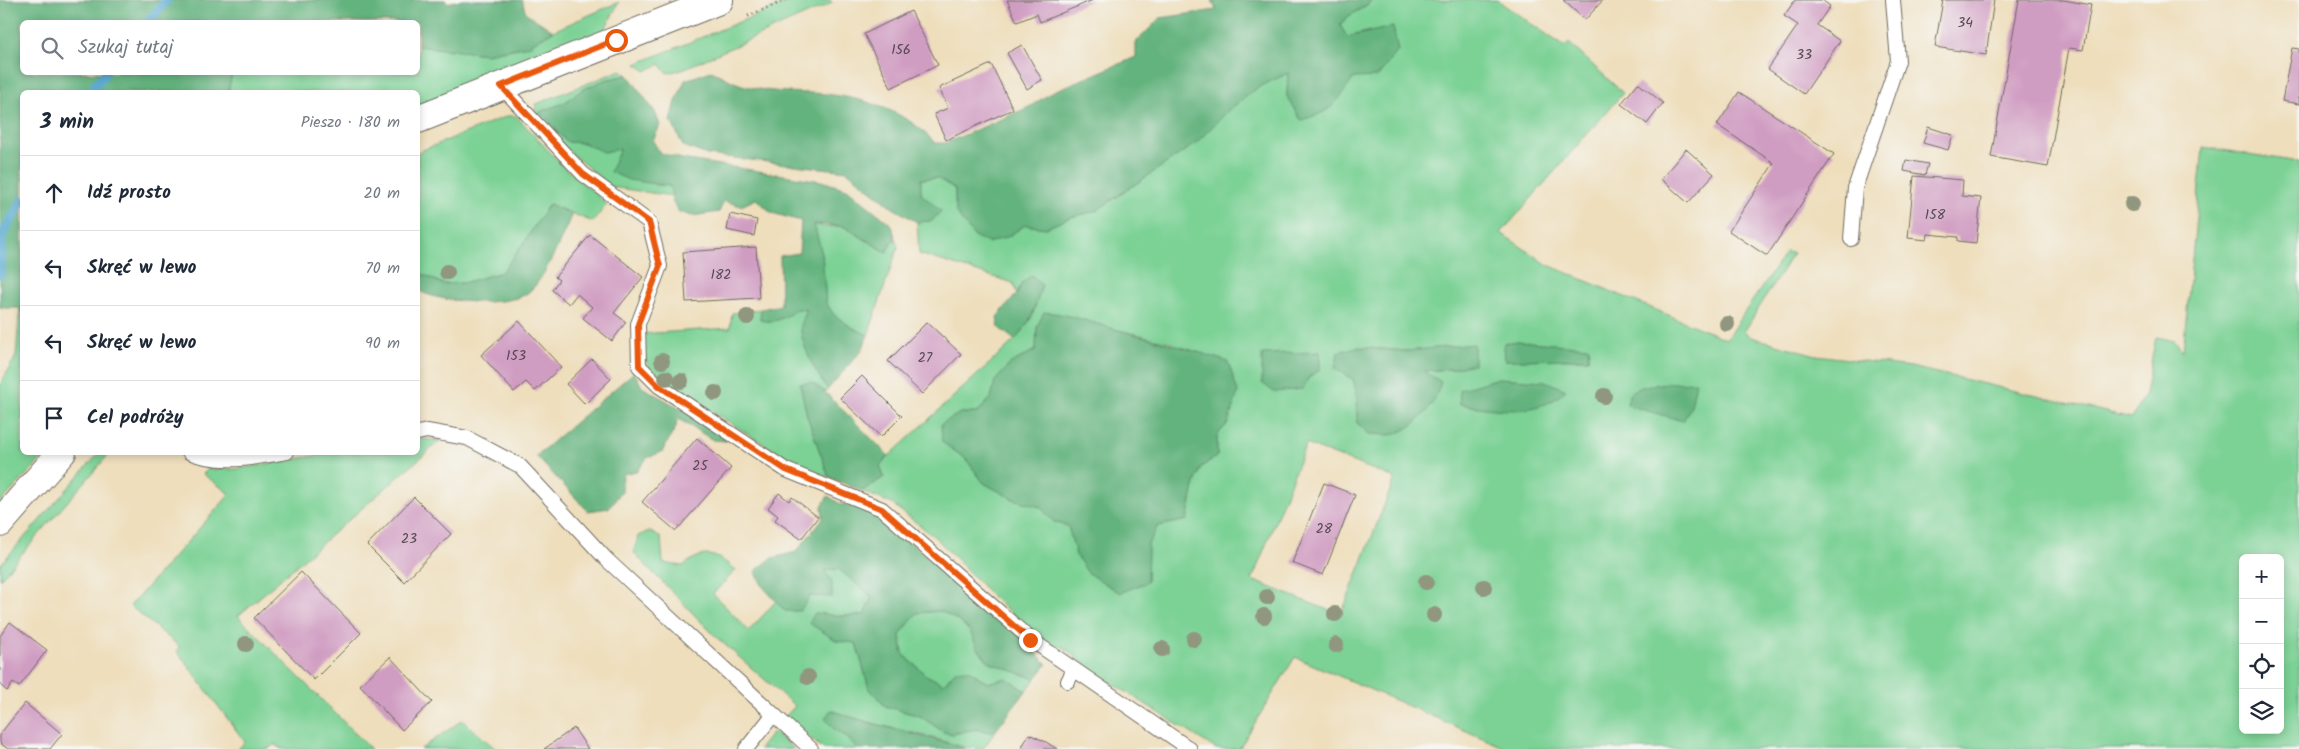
<!DOCTYPE html>
<html lang="pl">
<meta charset="utf-8">
<style>
:root{--surface:#fff;--page:#f6f6f7;--text:#1f2937;--muted:#747a83;--line:#e0e1e3}
body{margin:0;font-family:Kalam,sans-serif;background:var(--page);color:var(--text)}
.controls{position:absolute;right:15px;bottom:15px;display:grid;overflow:hidden;border-radius:8px;box-shadow:0 2px 8px #0003}
.controls button{width:45px;height:45px;display:grid;place-items:center;padding:0;border:0;border-bottom:1px solid var(--line);background:var(--surface);color:var(--text);font:25px sans-serif}
.stop{position:absolute;width:15px;height:15px;margin:-11px;border:4px solid #ea580c;border-radius:50%;background:#fff}
.stop.end{background:#ea580c;border-color:#fff;box-shadow:0 1px 5px #0008}
.list{margin:0;padding:0;list-style:none}
h2{display:flex;justify-content:space-between;align-items:center;height:65px;margin:0;padding:0 20px;font-size:21px}
h2 small{font-size:16px;font-weight:400;color:var(--muted)}
.list li{display:grid;grid-template-columns:32px 1fr auto;gap:15px;align-items:center;box-sizing:border-box;height:75px;padding:0 20px;border-top:1px solid var(--line)}
.list b{display:block;font-size:19px;white-space:nowrap}
.list em{font-size:16px;font-style:normal;color:var(--muted)}
.icon{flex:none;width:28px;height:28px;fill:none;stroke:currentColor;stroke-width:2;stroke-linecap:round;stroke-linejoin:round}
.map{position:relative;flex:none;width:2299px;height:749px;overflow:hidden}
.search{position:absolute;background:var(--surface);box-shadow:0 2px 8px #0003;left:20px;top:20px;width:400px;height:55px;display:flex;align-items:center;gap:12px;box-sizing:border-box;padding:0 18px;border-radius:8px;color:var(--muted);font-size:19px}
.panel{position:absolute;background:var(--surface);box-shadow:0 2px 8px #0003;left:20px;top:90px;width:400px;height:365px;border-radius:8px}
.map>svg:first-child{display:block}
</style>
<div class="map">
<svg width="2299" height="749" viewBox="0 0 2299 749">
<rect width="100%" height="100%" fill="#f6f6f2"/>
<filter id="ink" filterUnits="userSpaceOnUse"><feTurbulence type="fractalNoise" baseFrequency=".02" numOctaves="2"/><feDisplacementMap in="SourceGraphic" scale="10" xChannelSelector="R" yChannelSelector="G"/><feConvolveMatrix kernelMatrix="1 2 1 2 8 2 1 2 1" color-interpolation-filters="sRGB"/></filter>
<filter id="wash" filterUnits="userSpaceOnUse"><feTurbulence type="fractalNoise" baseFrequency=".0096" numOctaves="4" result="noise"/><feDisplacementMap in="SourceGraphic" scale="20" xChannelSelector="R" yChannelSelector="G"/><feGaussianBlur stdDeviation="1.12" result="paint"/><feColorMatrix in="noise" values="0 0 0 0 0 0 0 0 0 0 0 0 0 0 0 0 0 1.4 0 .05"/><feComposite in="paint" operator="in"/></filter>
<g filter="url(#wash)">
<rect width="100%" height="100%" fill="#eedebc"/>
<path fill="#7bd195" stroke="#537e60" fill-rule="evenodd" d="M793,0H830L832,3L681,70L667,73L660,64L646,71L636,64Z
M1372,0H1497L1565,47L1569,43L1623,93L1501,233L1548,265L1726,339L1786,252L1793,253L1744,332L1751,337L1816,355L1911,367L2132,418L2145,394L2156,337L2175,341L2183,351L2203,147L2299,162V749H1508L1295,657L1239,749H1216L1090,669L1062,646L1057,651L995,599L936,538L892,504L862,491L884,477L880,466L889,456L1015,340L1032,317L1042,285L1022,283L1017,294L1013,283L919,254L917,222L932,221L921,194L920,179L937,178L955,189V204L974,236L1007,237L1025,225L1046,228L1071,217L1096,211L1196,143L1230,109L1257,88L1288,72L1287,96L1345,89L1354,78L1370,31L1347,37L1340,25C1348,13 1362,11 1372,0ZM1037,327L1118,330L1173,343L1228,423L1217,435V456L1201,467L1194,486L1187,520L1158,526L1148,544L1147,582L1076,555L1068,526L1054,522L1041,507L1013,499L984,483L966,459L960,413H977L991,398L996,381L1011,363L1036,350ZM1504,343L1589,347L1588,359L1505,360ZM1474,345L1452,369L1423,371L1357,423V396L1353,378L1357,347L1407,351ZM1319,370L1309,378L1262,383L1263,374ZM1306,444L1395,478L1341,615L1252,580ZM2243,558H2280V730H2243Z
M619,2L603,33L418,107V92H228L232,73L418,72V46L486,54L528,46L553,31Z
M621,70L628,75L605,80L582,90L564,103L539,112L548,119L559,134L568,142L584,143L603,151L621,149L654,185L670,186L672,196L611,187L563,146L535,113L536,104Z
M507,116H516L563,166L607,204L593,222L549,204L521,247L502,272L463,283L443,284L418,272V152Z
M813,224L826,227L843,226L886,252L895,238L898,247L868,335L851,327L834,315L826,303L822,254Z
M20,308L22,314V452L47,453L0,503V385L16,356Z
M761,309L760,320L785,317L797,309L806,310L821,380L828,389L825,392L811,382L800,384L807,416L829,477L801,467L652,374L641,351L640,334L730,328L732,313Z
M418,439L441,440L238,616L371,749H281L274,744L269,749H238L245,742L177,651L180,647L130,606L230,494L203,474L208,469H237L332,453L418,452Z
M99,453H110L0,579V565Z
M649,531L661,538L663,563L683,566C705,548 716,554 736,570L713,594L749,631L776,601L785,611L824,570L839,569L872,597L864,615L841,616L815,613L837,641L856,643L869,688L885,706L920,716L944,732L953,734L976,729L994,733L983,749C964,749 951,743 933,738C899,729 865,723 831,710L834,729L847,737L857,749H823L785,717L795,706L715,636L634,553L638,536Z
M941,611L959,621L970,631L978,649L989,662L1035,679L1026,691C1015,681 1001,678 988,683L969,670L944,685L926,675L903,654L900,634L917,613Z
M462,720L496,749H421Z
M773,732L794,749H759Z"/>
<path fill="#64b37e" stroke="#486f54" d="M0,0H445L447,3L463,0H522L526,13L553,31L528,46L486,54L418,46V22H22V72L232,73L228,92H22V314L20,308H0Z
M1212,0H1372C1362,11 1348,13 1340,25L1347,37L1393,27L1398,51L1377,77L1354,78C1335,104 1334,111 1301,120L1287,96L1288,73L1257,88L1230,109L1196,143L1096,211L1071,217L1046,228L1025,225L1007,237L988,243L974,236L956,213L955,189L937,178L921,179V194L941,211L932,221L917,222L893,208L847,171L707,155L683,146L671,121L676,101L685,80L711,71C721,75 732,82 742,85C764,92 788,92 810,93C856,95 904,108 935,143H946L1029,107L1054,91L1136,57V42L1160,18L1216,10Z
M628,75L655,112L660,125L653,141L660,153L682,159L821,181L847,189L892,225L895,238L886,252L843,226L814,224L822,254L826,303L834,315L851,327L868,335L862,350L828,389C818,377 799,342 801,326C802,321 805,315 806,310L797,309C784,318 775,324 760,320L761,309L781,305L780,256L799,253L801,221L772,213L756,199L741,206L724,201L719,212L692,216L679,212L673,203L670,186L629,180L610,172L620,149L603,152L584,143L568,142L559,134L548,119L539,112L564,103L582,90L605,80Z
M549,204L572,214C563,234 544,283 526,294C506,307 437,303 418,290V272L443,284L463,283L502,272L521,247Z
M1032,275L1042,285C1034,310 1033,319 1015,340L999,328L997,317L1017,294L1022,283Z
M1044,312C1070,314 1093,323 1118,330C1156,340 1191,349 1228,362L1238,392L1228,423L1217,435V456L1201,467L1194,486L1187,520L1158,526L1148,544L1147,582L1120,593L1088,573L1076,555L1068,526L1054,522L1040,507L1013,499L984,483L966,459L942,442L941,424L960,413H977L991,398L995,381L1011,363L1036,350L1037,327Z
M1518,341L1589,347L1588,359L1505,360L1504,343Z
M1474,344V364L1452,369L1424,371L1441,382C1435,405 1419,425 1396,434C1389,436 1377,434 1369,434L1357,423V396L1353,379L1335,369L1338,352L1357,347L1407,351Z
M1320,352V370L1309,377L1303,389L1274,392L1262,383V354Z
M634,372L642,387L729,436L726,441L713,440L677,418L676,427L662,452L647,458L637,471L623,474L622,491L609,508L588,511L536,456Z
M1498,378L1545,381L1566,390C1539,418 1494,410 1460,404L1459,390Z
M811,382L825,392L889,456L880,466L884,477L862,491L829,477L807,416L800,384Z
M1696,382L1691,406L1683,421L1627,405C1628,401 1628,397 1630,393C1639,382 1682,383 1696,382Z
M828,496L842,505H860L872,511L997,614L1047,664L1035,679L989,662L978,649L970,631L959,621L941,611L917,613L900,635L903,654L926,675L944,684L956,670H969L987,683L1006,678L1026,691L994,733L976,729L953,734L944,732L920,716L885,706L869,688L856,643L837,641L809,623L815,613L841,616L864,615L872,597L839,569L824,570L832,581V597L810,596L800,611H785L763,587L755,571L772,558L796,552L823,518L822,506Z
M831,710C875,727 921,734 966,749H857L847,737L834,729L825,718Z"/>
<g fill="none" stroke-linecap="round" stroke-linejoin="round">
<path stroke="#53a8cf" stroke-width="10" d="M148,22L167,0
M90,92L106,72
M0,274L2,235L22,201"/>
</g>
<g id="blocks">
<path fill="#d09dc2" d="M1007,0H1093L1040,22L1037,14L1017,22Z
M1563,0H1603L1585,20Z
M1795,0H1822L1830,6L1817,25L1840,41L1804,94L1768,69L1798,25L1784,16Z
M1943,0H1994L1986,55L1935,47Z
M2019,0H2064L2091,5L2083,50L2069,48L2048,167L1991,157Z
M911,11L938,65L891,88L864,34Z
M1022,45L1042,80L1027,89L1007,53Z
M2292,48L2299,49V104L2282,101Z
M991,64L1013,109L946,140L934,114L948,108L939,88Z
M1638,83L1663,103L1647,124L1621,104Z
M1739,92L1834,154L1767,256L1729,231L1774,163L1717,125Z
M1928,127L1953,135L1948,150L1923,143Z
M1686,149L1714,174L1688,203L1661,179Z
M1906,160L1928,164L1925,175L1904,171Z
M1914,176L1963,180L1962,196L1981,198L1976,243L1958,241V237L1928,234L1927,240L1908,238Z
M730,214L757,220L754,236L727,230Z
M590,235L643,277L614,313L626,322L612,341L583,318L592,307L577,294L569,304L552,290L559,280L555,277Z
M756,247L759,298L686,302L683,252Z
M519,321L561,367L535,391L526,382L514,392L481,355Z
M927,322L961,354L922,394L888,361Z
M592,359L611,379L585,404L566,384Z
M862,376L902,416L881,437L840,398Z
M697,438L731,468L676,531L642,502Z
M1324,483L1355,495L1323,575L1292,563Z
M779,493L789,501L792,497L818,517L801,539L775,520L778,516L768,508Z
M414,497L451,534L404,582L367,545Z
M301,572L361,633L314,680L254,618Z
M10,622L47,650L19,687L13,683L7,691L0,685V636Z
M390,657L432,702L402,730L360,685Z
M25,703L62,734L50,749H8L0,743V734Z
M574,728L588,749H544Z
M1029,734L1046,742L1057,749H1021Z"/>
</g>
</g>
<g filter="url(#ink)">
<use href="#blocks" fill-opacity="0" stroke="#6f6a5e" stroke-width="1"/>
<g fill="none" stroke-linecap="round" stroke-linejoin="round">
<defs>
<path id="service" d="M501,86L583,174L649,222L660,266L638,324L639,366L659,386L786,470L882,509L1030,639L1190,749
M1851,239L1855,188L1898,61L1893,0
M418,433L427,431L467,438L520,466L606,559L811,749
M189,452C221,465 254,458 287,452
M1068,681L1074,670
M746,749L773,715"/>
<path id="minor" d="M418,119L719,0
M0,523L62,452"/>
</defs>
<use href="#service" stroke="#6f6a5e" stroke-width="16"/>
<use href="#minor" stroke="#6f6a5e" stroke-width="30"/>
<path stroke="#6f6a5e" stroke-width="3" stroke-dasharray="1 4" stroke-linecap="butt" d="M748,16L786,0"/>
<use href="#service" stroke="#fff" stroke-width="14"/>
<use href="#minor" stroke="#fff" stroke-width="28"/>
</g>
<g fill="#90977e">
<circle cx="2132" cy="204" r="8"/>
<circle cx="447" cy="272" r="8"/>
<circle cx="747" cy="317" r="8"/>
<circle cx="1727" cy="324" r="8"/>
<circle cx="662" cy="361" r="8"/>
<circle cx="666" cy="378" r="8"/>
<circle cx="681" cy="381" r="8"/>
<circle cx="715" cy="393" r="8"/>
<circle cx="1604" cy="396" r="8"/>
<circle cx="1426" cy="582" r="8"/>
<circle cx="1484" cy="587" r="8"/>
<circle cx="1267" cy="597" r="8"/>
<circle cx="1335" cy="614" r="8"/>
<circle cx="1434" cy="615" r="8"/>
<circle cx="1264" cy="616" r="8"/>
<circle cx="1194" cy="639" r="8"/>
<circle cx="246" cy="644" r="8"/>
<circle cx="1336" cy="645" r="8"/>
<circle cx="1162" cy="649" r="8"/>
<circle cx="808" cy="677" r="8"/>
</g>
</g>
<g fill="none" stroke-linecap="round" stroke-linejoin="round" filter="url(#ink)">
<path stroke="#ea580c" stroke-width="6" d="M616,40L501,86L583,174L649,222L660,266L638,324L639,366L659,386L786,470L882,509L1030,640"/>
</g>
<g text-anchor="middle" dominant-baseline="central" stroke-width="4" stroke-linejoin="round" paint-order="stroke">
<g font-size="14" fill="#544851">
<text x="1965" y="23">34</text>
<text x="901" y="50">156</text>
<text x="1804" y="55">33</text>
<text x="1935" y="215">158</text>
<text x="721" y="275">182</text>
<text x="516" y="356">153</text>
<text x="925" y="358">27</text>
<text x="700" y="466">25</text>
<text x="1324" y="529">28</text>
<text x="409" y="539">23</text>
</g>
</g>
</svg>
<div class="controls">
<button>+</button>
<button>−</button>
<button><svg class="icon" aria-label="locate" viewBox="0 0 24 24"><circle cx="12" cy="12" r="6"/><path d="M12 2v4M12 18v4M2 12h4M18 12h4"/></svg></button>
<button><svg class="icon" aria-label="layers" viewBox="0 0 24 24"><path d="M12 4l9 5-9 5-9-5zM3 14l9 5 9-5"/></svg></button>
</div>
<div class="stop" style="left:616px;top:40px"></div>
<div class="stop end" style="left:1030px;top:640px"></div>
<div class="search"><svg class="icon" aria-label="search" viewBox="0 0 24 24"><circle cx="10" cy="10" r="6"/><path d="M15 15l6 6"/></svg>Szukaj tutaj</div>
<section class="panel">
<h2>3 min<small>Pieszo · 180 m</small></h2>
<ul class="list">
<li><svg class="icon" aria-label="ahead" viewBox="0 0 24 24"><path d="M12 20V5M6 11l6-6 6 6"/></svg><div><b>Idź prosto</b></div><em>20 m</em></li>
<li><svg class="icon" aria-label="left" viewBox="0 0 24 24"><path d="M17 20v-9H6M10 6l-5 5 5 5"/></svg><div><b>Skręć w lewo</b></div><em>70 m</em></li>
<li><svg class="icon" aria-label="left" viewBox="0 0 24 24"><path d="M17 20v-9H6M10 6l-5 5 5 5"/></svg><div><b>Skręć w lewo</b></div><em>90 m</em></li>
<li><svg class="icon" aria-label="arrive" viewBox="0 0 24 24"><path d="M6 21V4h12l-3 4 3 4H6"/></svg><div><b>Cel podróży</b></div></li>
</ul>
</section>
</div>
